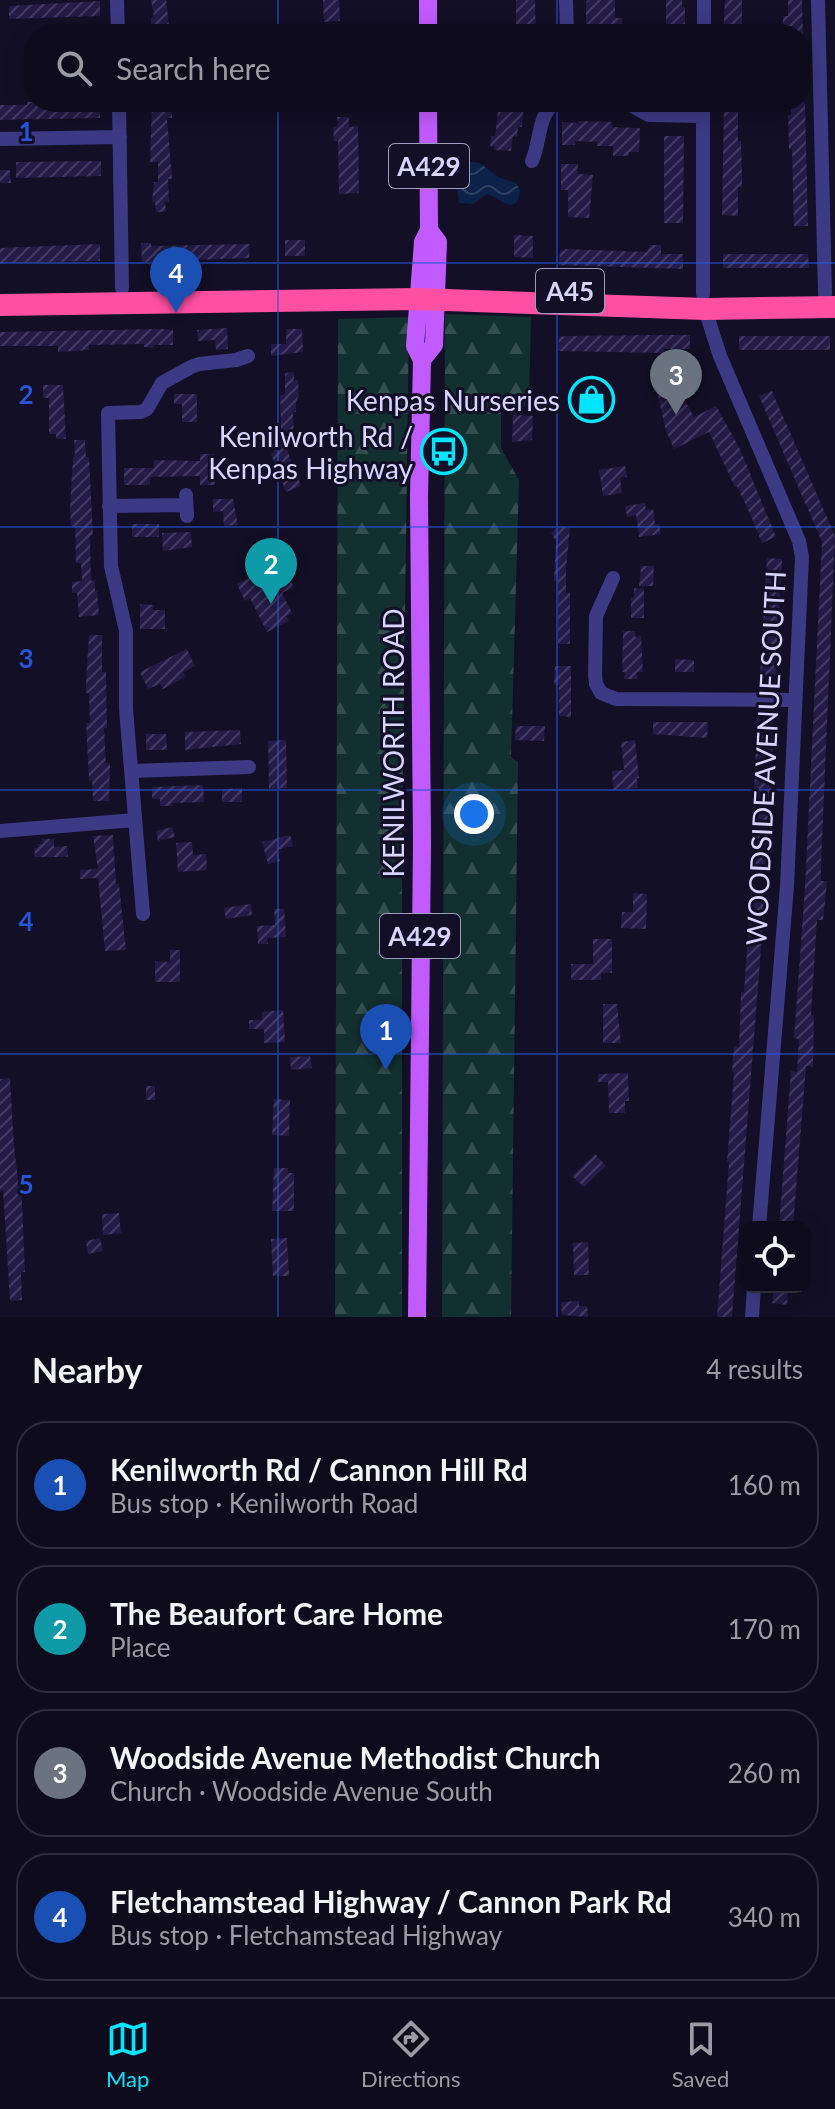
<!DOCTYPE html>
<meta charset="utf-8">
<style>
:root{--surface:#0e0b1c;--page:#1c1929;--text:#f1f3f6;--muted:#9b9ba3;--line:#2e2b3b;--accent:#00e5ff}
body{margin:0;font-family:Lato,sans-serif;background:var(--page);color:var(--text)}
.controls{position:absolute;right:24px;bottom:24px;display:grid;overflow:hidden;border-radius:16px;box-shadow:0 4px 20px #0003}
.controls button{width:72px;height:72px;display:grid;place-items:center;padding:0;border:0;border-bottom:2px solid var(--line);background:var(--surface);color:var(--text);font:40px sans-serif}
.you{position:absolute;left:474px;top:814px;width:28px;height:28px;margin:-20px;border:6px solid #fff;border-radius:50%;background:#1a73e8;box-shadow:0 0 0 12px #1a73e833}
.badge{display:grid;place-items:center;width:52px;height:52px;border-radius:50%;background:var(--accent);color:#fff;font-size:26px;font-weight:700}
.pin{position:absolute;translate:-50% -66px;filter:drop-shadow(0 2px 4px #0008)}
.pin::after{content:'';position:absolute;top:42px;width:28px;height:24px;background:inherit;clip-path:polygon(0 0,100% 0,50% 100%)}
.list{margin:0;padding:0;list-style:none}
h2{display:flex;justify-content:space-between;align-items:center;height:104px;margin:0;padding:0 32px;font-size:34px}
h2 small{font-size:26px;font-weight:400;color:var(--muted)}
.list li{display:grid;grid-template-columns:52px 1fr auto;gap:24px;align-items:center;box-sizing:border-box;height:128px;margin:0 16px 16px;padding:0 16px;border:2px solid var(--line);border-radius:32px}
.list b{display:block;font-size:30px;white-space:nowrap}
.list p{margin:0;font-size:26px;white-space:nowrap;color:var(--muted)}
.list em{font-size:26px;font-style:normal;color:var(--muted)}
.icon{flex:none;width:44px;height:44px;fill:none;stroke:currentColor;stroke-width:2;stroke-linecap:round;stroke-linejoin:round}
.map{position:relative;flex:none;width:835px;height:1317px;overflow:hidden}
.search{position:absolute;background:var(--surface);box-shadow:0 4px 20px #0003;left:24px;right:24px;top:24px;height:88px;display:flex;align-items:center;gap:20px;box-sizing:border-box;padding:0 28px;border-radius:32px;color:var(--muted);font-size:30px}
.sheet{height:680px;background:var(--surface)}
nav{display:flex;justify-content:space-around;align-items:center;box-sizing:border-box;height:112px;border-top:2px solid var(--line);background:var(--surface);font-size:22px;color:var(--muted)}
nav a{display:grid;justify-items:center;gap:4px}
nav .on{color:var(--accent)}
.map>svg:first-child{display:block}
</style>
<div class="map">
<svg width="835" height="1317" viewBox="0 0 835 1317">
<defs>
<pattern id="forest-firs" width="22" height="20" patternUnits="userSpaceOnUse" patternTransform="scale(2)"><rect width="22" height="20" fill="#12302f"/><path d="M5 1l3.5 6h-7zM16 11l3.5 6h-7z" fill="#344d4e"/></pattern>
<pattern id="water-waves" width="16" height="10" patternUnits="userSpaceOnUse" patternTransform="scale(2)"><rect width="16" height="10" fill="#0c2248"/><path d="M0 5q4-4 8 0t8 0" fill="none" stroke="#2f4163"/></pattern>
<pattern id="building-hatch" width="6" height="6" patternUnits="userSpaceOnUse" patternTransform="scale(2)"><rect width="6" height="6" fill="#241b47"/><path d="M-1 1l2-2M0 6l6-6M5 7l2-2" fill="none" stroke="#433b63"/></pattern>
</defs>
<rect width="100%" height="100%" fill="#130f26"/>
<path fill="url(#forest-firs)" d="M445,314L531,317L529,406L501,405V448L519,480L511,757L518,762L511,1317H442Z
M409,317L402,834V1317H335L338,319Z"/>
<path fill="url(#water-waves)" d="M465,161L480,163L498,177L516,183L520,190C516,219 501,197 487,194L473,204L459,203L455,171L459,163Z"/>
<path fill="url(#building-hatch)" d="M151,0H166L170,34H151V18L154,17Z
M323,0H339L340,21L324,22Z
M516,0H535L536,34H516Z
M588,0H615V18H622V34H586V2Z
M666,0H682V7H685V34H666Z
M725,0H742V34H723Z
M788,0H802L803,34H789L788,27H783V16H788Z
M100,1V16L9,19V6Z
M27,102H100V118L0,120V105H27Z
M152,102H172V118H167L172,179H168L169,202H165L166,212H156L155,202H152L154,182H158V162H150Z
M524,102L522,127H518L517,137L513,136L511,151L494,150V146H490L491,136H495L499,103Z
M724,102H738V141H741L742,175V187H738V216L722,215Z
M791,102H805L808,226H794L792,149H789L788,115H791Z
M337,117H349V127L358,126L359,193L339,194L338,141H334L333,127L338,126Z
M578,121L612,122V127L640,128L639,152H629V156H613V146H597V142L575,141V145H562V122L578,123Z
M664,136H684L683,223H664Z
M101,161V176L16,178V162Z
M561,164H578L577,174L593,175L589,218L568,217V190H561Z
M0,170H10L11,183H0Z
M514,235L533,236V258L514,257Z
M285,240H305V256H285Z
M141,243H151V246L250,244L249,258L142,262Z
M100,244V261L0,263V248Z
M650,245H661V254H683V269L559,265L560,251L566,249L647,252Z
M723,254H808L809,268H723Z
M227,328L228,349L216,350L215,340L198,341L197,330Z
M161,329L173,330V345H154V348L144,347V344L89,345V350L58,352V346H0V332Z
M286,329H302L303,352L271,356V344H286Z
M655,335H690V349H664V353L558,351L559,337L566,336Z
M739,336H830V350H739Z
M294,372V380H298L299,395L296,402V412H293L294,440L284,442L301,486L286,492L271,454L274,452L273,435H281L280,395L285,394V373Z
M43,385H63L66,439H56V434H49V398H43Z
M671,385L675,392L679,390L694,417L716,406L740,449L776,537L762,543L750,514L737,486L735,487L709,432L674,449L666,431L657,392Z
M772,391L835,536L821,866V881H827L826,891L823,920H817L811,1015H814L813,1067L806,1066L793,1227H779L791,1071L797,1072L799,1039L794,1038L805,887L822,542L759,396Z
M174,394H197V422H182V404H174Z
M513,415L533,416L532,440L512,442Z
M74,440H85L86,457H89L93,535L90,536L91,581L95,580V591H97L99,615L79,617L77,593H72V582L82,581L81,563H76L75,526H71L70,509L73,457H75Z
M200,454H215V485H200V476L150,477V485H124V468H154V460L200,461Z
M625,466L627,477L620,478L622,493L603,496L599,470Z
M213,499H233L238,525L224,526L223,511L213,512Z
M645,503L646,510L653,509L655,525L659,524L661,534L639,537L636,515L627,517L625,506Z
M132,524H159V537H132Z
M558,526L570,528L566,569V593H570V644H558V581H554L556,541L551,533Z
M191,532L192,547L163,551L162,533Z
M767,558L782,559L776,676L760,675Z
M641,566H654L653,586H639Z
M264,571L268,580L286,571L294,587L282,593L292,613L286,616L289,621L267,632L250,598L245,601L237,584Z
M634,588L644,589V618H631V598H634Z
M140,604L154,605L153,610H165V629H140Z
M623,631H635V637L641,636L643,672H637V679H624L625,672H622Z
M89,635H102V672H106L107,728H104L106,763H110L109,801H93L92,780L89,781L86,723H90L89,693H86V680Z
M187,649L195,666L183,672L185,677L163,689L160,684L148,689L140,672Z
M675,659L694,660V672H675Z
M555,666H571V717L559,716V685H554Z
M757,719L774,720L768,864H764V869L751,868Z
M653,722H708L707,738L653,734Z
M516,726H545L544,741L515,740Z
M240,730L241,744L185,750V732Z
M146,734H166L167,750H146Z
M286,740L287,788L269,789L268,741Z
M635,740L639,778H637L638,788L613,790L612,771L624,770L621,742Z
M203,785L204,802L172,803V806H160V799H152V787Z
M242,788V802H222V789Z
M172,827L175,837L158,841L156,831Z
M113,835L116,884H119L126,950L105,951L98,878L80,879V870L98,869L93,836Z
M290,835L293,846L277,850L280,861L268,864L262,842Z
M42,839H54V847L67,846L68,857H35L34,848H38V844H43Z
M192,842L193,855L206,854L207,870L178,872L176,843Z
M633,893L647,894L646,929L621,928L622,912H633Z
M748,896L765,898L732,1317H717L729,1162H727L734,1072H732L734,1046L739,1047L741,992H744L749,921L746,920Z
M251,904L252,915L226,919L224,908Z
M274,909H284L286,937L267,938L268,944H258L257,926L275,925Z
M593,939H612V973H601V980H571V964H593Z
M170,950H180V982H155V961L170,962Z
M603,1004H617L621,1043H603Z
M283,1010L285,1042L264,1043V1029H249V1020H262V1012Z
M310,1056L312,1068L291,1070L290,1057Z
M628,1073L629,1101H625V1113H609L608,1082H598V1074Z
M10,1078L14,1146L18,1180H21L25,1272H21L22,1300L10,1301L3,1190L0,1191V1079Z
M146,1086H155V1100H146Z
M274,1099L290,1100L289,1136L272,1135Z
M595,1154L606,1166L584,1187L572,1176Z
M274,1168H288V1173H294V1211H272Z
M119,1213L121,1233L103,1235L102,1214Z
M100,1238L103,1251L88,1254L86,1241Z
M287,1238L289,1276H273L271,1239Z
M588,1242L589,1275H574L573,1243Z
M774,1287H788L787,1305L772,1303Z
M579,1301V1306H587L588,1317L562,1315L561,1302Z"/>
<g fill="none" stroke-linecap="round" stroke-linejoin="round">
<path stroke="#3d3a85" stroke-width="14" d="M117,0L118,34
M566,0L567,34
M818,0L825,294
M704,34V0
M119,102L122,288
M625,102L649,115L703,116
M0,139L120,137
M532,161C541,141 537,115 556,102
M703,294V102
M705,309L720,356L799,541L802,557L787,886L759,1227
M186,495L187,516
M109,506L186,505
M613,578L596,616L595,675L596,684L601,693L616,699L795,700
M131,771L249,767
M0,831L135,820
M143,914L126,709V631L111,566L108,413L141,412L147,409L162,383L191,367L199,364L236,360L248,356
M752,1317L754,1287"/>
<path stroke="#c25bff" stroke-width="18" d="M428,0V34
M422,360L434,345L438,242L429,230
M417,1317L422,843L419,496L422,360L415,346L423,242L429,230L428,102"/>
<path stroke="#ff4fa3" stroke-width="22" d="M0,305L418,299L705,309L835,307"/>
</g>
<path fill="none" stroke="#2655da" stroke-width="2" stroke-opacity="0.55" d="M278,0V34M557,0V34M278,102V1317M557,102V1317M0,263H835M0,527H835M0,790H835M0,1054H835"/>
<defs>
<symbol id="shop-ring" viewBox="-11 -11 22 22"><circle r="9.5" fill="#130f26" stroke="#00e5ff" stroke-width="1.5"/><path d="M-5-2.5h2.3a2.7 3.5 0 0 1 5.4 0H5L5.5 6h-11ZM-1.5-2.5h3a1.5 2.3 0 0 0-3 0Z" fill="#00e5ff"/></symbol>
<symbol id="bus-ring" viewBox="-11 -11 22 22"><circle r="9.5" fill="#130f26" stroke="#00e5ff" stroke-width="1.5"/><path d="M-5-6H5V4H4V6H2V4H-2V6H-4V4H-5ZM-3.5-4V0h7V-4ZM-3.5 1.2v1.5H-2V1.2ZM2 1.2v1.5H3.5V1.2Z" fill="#00e5ff"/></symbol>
</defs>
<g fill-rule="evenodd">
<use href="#shop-ring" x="566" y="374" width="51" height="51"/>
<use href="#bus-ring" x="418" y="426" width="51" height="51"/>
</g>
<g text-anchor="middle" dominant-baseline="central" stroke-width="6" stroke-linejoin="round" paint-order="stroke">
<g fill="#130f26" stroke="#9e99be" stroke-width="2">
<rect x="389" y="144" width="80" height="44" rx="6"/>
<rect x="536" y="269" width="68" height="44" rx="6"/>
<rect x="380" y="914" width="80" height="44" rx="6"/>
</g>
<g font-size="26" font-weight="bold" fill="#d9d4ff">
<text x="429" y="166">A429</text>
<text x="570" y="291">A45</text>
<text x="420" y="936">A429</text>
</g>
<g font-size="28" fill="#d9d4ff" stroke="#130f26" text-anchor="end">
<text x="560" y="400">Kenpas Nurseries</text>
<text x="413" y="436">Kenilworth Rd /<tspan x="413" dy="32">Kenpas Highway</tspan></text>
</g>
<g font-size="28" fill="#d9d4ff" stroke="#130f26">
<text transform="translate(393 743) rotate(-90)">KENILWORTH ROAD</text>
<text transform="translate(765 758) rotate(-87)">WOODSIDE AVENUE SOUTH</text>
</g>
</g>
<g font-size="26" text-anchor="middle" font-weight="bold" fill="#2655da" stroke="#130f26" stroke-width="6" stroke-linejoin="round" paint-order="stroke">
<text x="26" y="141">1</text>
<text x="26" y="404">2</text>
<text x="26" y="668">3</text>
<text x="26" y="931">4</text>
<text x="26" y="1194">5</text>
</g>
</svg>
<div class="controls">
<button><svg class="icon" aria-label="locate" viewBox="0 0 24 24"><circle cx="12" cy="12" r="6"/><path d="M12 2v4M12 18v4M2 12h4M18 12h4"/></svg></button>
</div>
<div class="you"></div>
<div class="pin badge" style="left:386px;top:1070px;background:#1a4fb4">1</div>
<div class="pin badge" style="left:271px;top:604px;background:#0f9aa8">2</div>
<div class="pin badge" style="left:676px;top:415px;background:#6b7280">3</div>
<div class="pin badge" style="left:176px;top:313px;background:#1a4fb4">4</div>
<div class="search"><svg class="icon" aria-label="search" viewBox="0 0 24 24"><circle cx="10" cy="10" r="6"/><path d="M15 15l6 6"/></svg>Search here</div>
</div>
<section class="sheet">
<h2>Nearby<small>4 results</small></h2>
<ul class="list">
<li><span class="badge" style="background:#1a4fb4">1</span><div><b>Kenilworth Rd / Cannon Hill Rd</b><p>Bus stop · Kenilworth Road</p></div><em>160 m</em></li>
<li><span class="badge" style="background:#0f9aa8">2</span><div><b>The Beaufort Care Home</b><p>Place</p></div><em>170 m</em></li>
<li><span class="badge" style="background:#6b7280">3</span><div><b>Woodside Avenue Methodist Church</b><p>Church · Woodside Avenue South</p></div><em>260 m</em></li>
<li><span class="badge" style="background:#1a4fb4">4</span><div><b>Fletchamstead Highway / Cannon Park Rd</b><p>Bus stop · Fletchamstead Highway</p></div><em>340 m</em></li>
</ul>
</section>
<nav>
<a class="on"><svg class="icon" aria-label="map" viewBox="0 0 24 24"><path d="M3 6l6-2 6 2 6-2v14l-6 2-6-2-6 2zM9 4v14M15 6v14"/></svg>Map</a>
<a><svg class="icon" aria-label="directions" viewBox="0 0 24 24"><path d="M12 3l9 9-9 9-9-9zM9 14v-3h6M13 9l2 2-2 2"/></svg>Directions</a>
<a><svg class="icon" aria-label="saved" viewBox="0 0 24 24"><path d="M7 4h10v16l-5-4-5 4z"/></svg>Saved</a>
</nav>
